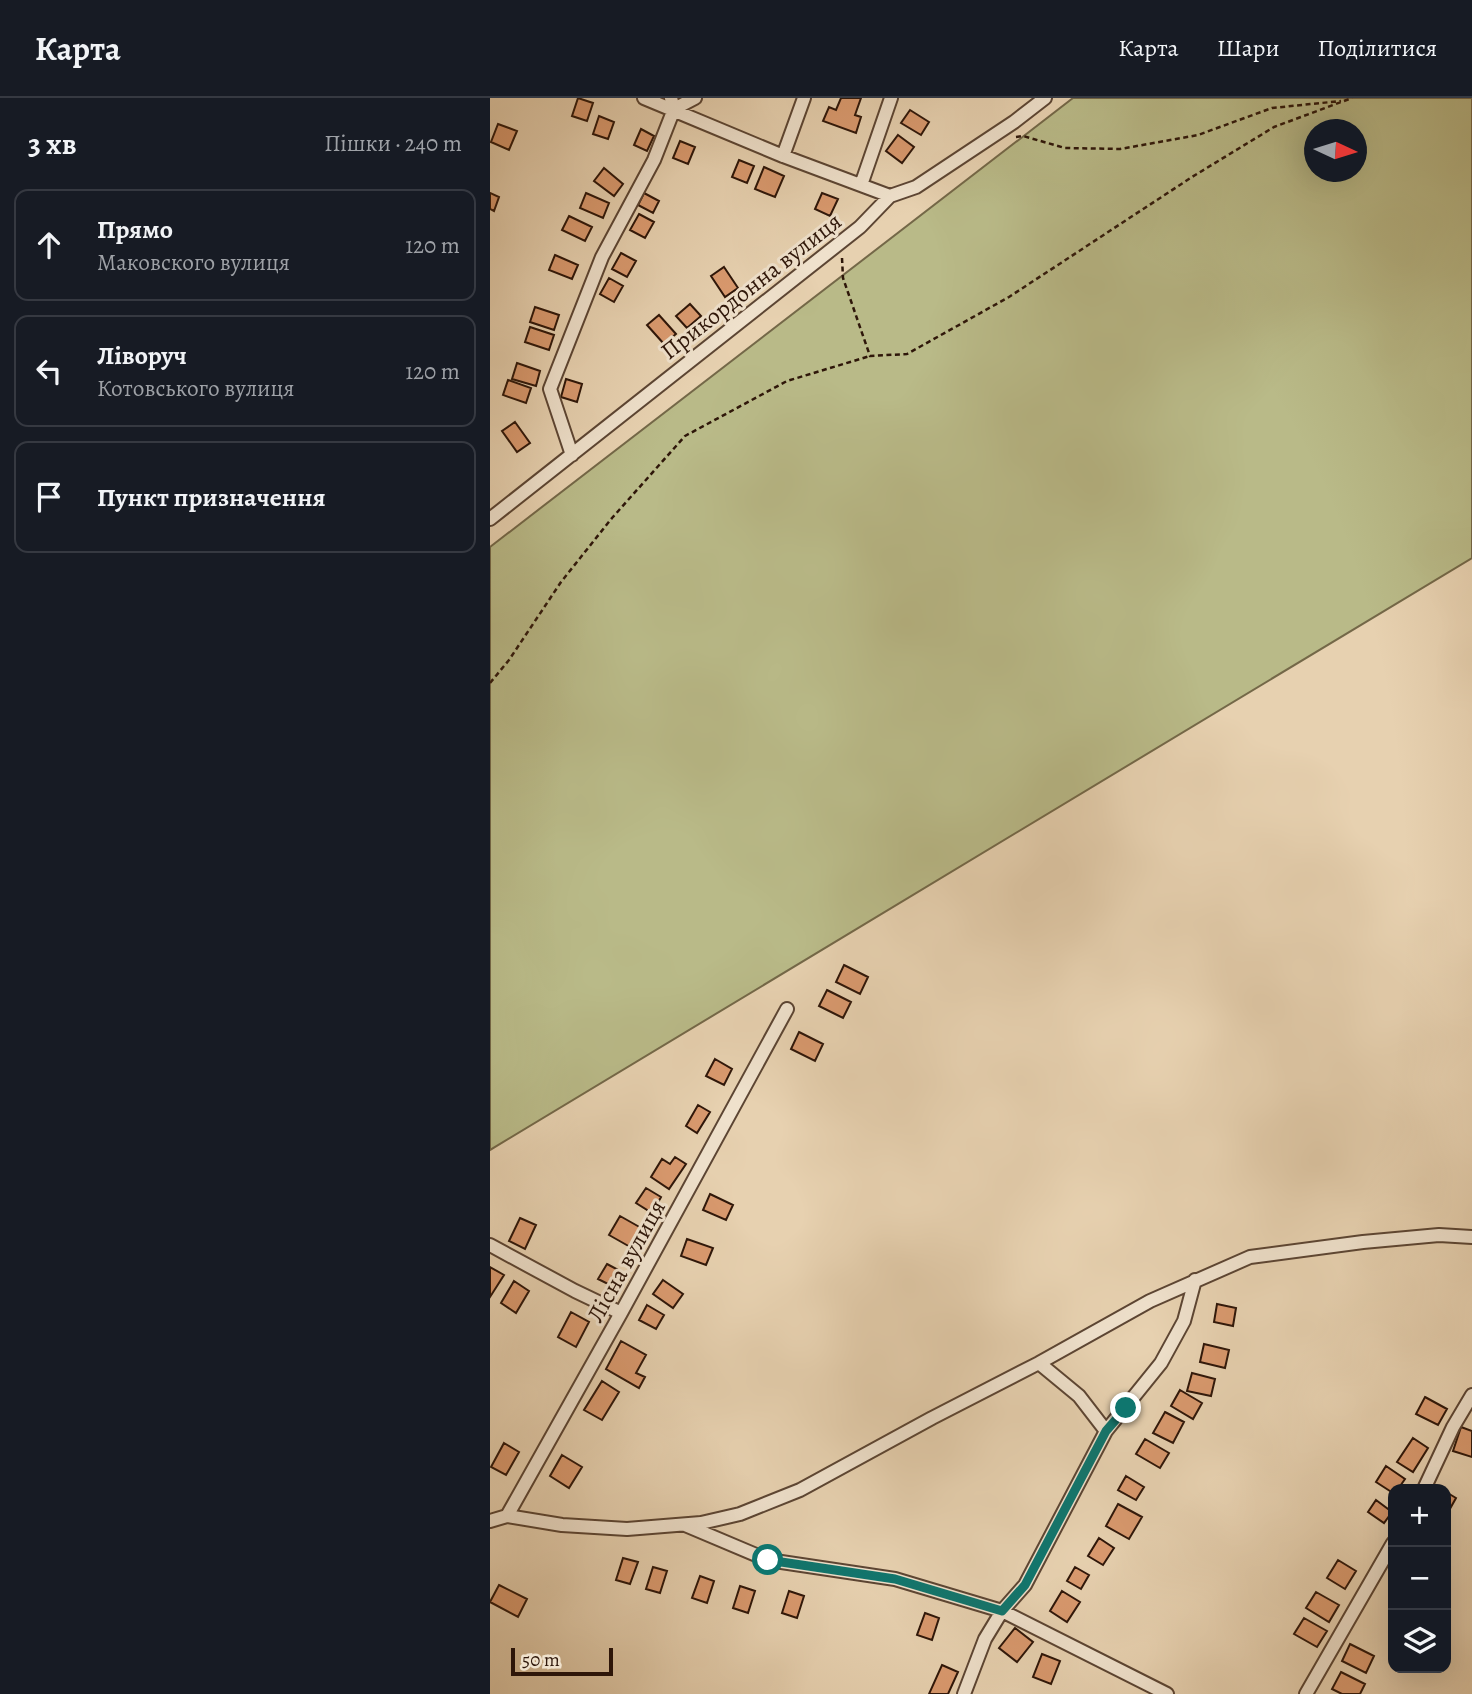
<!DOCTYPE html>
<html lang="uk">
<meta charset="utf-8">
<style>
:root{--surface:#171b24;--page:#20242c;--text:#f1f3f6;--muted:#9ea1a6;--line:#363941}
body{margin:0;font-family:Alegreya,serif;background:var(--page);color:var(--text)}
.controls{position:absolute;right:21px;bottom:21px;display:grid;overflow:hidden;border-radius:14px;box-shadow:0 7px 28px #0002}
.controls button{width:63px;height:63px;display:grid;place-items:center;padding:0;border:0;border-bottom:2px solid var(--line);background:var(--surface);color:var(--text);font:35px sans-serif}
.compass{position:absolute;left:814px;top:21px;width:63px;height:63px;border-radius:50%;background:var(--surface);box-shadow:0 7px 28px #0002;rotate:94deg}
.scale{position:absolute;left:21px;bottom:18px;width:102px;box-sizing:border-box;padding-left:7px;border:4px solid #2e1609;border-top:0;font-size:19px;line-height:24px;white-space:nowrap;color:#2e1609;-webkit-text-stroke:5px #efe1cc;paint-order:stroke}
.stop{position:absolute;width:21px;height:21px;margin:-16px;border:5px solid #0f766e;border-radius:50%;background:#fff}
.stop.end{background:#0f766e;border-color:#fff;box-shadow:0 2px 7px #0008}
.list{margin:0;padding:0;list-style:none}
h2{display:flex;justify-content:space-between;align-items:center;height:91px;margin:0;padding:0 28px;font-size:30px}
h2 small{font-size:23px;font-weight:400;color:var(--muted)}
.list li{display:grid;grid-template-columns:46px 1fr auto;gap:21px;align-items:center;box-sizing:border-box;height:112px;margin:0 14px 14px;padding:0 14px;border:2px solid var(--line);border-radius:14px}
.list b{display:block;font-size:26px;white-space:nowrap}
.list p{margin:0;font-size:23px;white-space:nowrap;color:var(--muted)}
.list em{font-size:23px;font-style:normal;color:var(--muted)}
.icon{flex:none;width:38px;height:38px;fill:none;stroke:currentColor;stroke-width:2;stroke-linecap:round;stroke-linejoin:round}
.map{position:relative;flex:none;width:982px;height:1596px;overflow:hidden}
header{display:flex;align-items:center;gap:42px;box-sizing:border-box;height:98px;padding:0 35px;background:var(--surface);border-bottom:2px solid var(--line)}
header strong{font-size:33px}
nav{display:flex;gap:38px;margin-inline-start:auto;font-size:24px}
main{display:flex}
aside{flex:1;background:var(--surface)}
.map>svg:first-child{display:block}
</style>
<header>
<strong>Карта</strong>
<nav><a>Карта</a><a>Шари</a><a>Поділитися</a></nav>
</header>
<main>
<aside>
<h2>3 хв<small>Пішки · 240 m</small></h2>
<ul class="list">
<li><svg class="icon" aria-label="ahead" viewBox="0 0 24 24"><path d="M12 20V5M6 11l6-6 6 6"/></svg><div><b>Прямо</b><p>Маковского вулиця</p></div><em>120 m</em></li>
<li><svg class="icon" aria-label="left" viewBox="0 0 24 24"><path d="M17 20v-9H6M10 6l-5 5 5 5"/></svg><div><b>Ліворуч</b><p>Котовського вулиця</p></div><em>120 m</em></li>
<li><svg class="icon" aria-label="arrive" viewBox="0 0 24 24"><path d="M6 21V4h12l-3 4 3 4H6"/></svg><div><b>Пункт призначення</b></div></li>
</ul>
</aside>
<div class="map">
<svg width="982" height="1596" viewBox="0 0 982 1596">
<rect width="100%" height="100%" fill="#e7d1b0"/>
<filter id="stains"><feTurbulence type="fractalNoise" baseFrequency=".00286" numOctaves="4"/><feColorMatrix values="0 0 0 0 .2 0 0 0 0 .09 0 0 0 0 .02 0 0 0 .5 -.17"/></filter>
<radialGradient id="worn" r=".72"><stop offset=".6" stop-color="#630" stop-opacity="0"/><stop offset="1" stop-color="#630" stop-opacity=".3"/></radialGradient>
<path fill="#b9ba88" stroke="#746848" stroke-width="2" fill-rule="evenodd" d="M583,0H982V460L0,1052V449ZM824,32H866V74H824Z"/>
<path fill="#da9a6f" stroke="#2e1609" stroke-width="2" d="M88,0L103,5L97,23L82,18Z
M351,0H371L365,17L371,19L366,35L333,23L339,9L346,12Z
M420,12L439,24L431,37L411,25Z
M109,18L124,24L118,41L103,36Z
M8,26L27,33L19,52L1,44Z
M151,31L164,38L157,53L144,47Z
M408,37L424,49L412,65L396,53Z
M190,43L205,49L198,66L183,60Z
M249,62L264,68L257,85L242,79Z
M274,69L294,78L285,99L265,91Z
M114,70L133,86L124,98L104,83Z
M0,95L9,99L4,113L0,111Z
M96,95L119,105L113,120L90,110Z
M154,95L169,103L163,115L148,107Z
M332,95L348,101L340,118L325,111Z
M149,116L164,124L155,140L140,132Z
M79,118L102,129L95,143L72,132Z
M131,155L146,163L137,179L122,171Z
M65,157L88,167L82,181L59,172Z
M234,169L248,190L235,199L221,178Z
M119,180L133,188L124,204L110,196Z
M200,206L211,218L197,230L186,218Z
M45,209L69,217L64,232L40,224Z
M169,217L186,236L174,246L157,227Z
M40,229L64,237L59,252L35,244Z
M27,265L50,273L46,288L22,281Z
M76,281L92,286L87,304L71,299Z
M18,282L41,290L36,305L13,297Z
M25,324L40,345L27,354L12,333Z
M354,867L378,879L370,896L346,884Z
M337,892L361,904L353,920L329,908Z
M309,934L333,946L325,963L301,951Z
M225,961L242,971L234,987L216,978Z
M208,1007L220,1014L207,1035L196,1028Z
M185,1059L196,1066L179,1091L161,1079L172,1061L180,1066Z
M156,1090L171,1099L162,1115L146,1105Z
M220,1096L243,1107L236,1122L213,1112Z
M130,1118L153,1131L142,1150L119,1137Z
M30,1120L46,1127L35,1151L19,1143Z
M197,1141L223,1150L216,1167L191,1158Z
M117,1166L132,1174L124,1189L108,1181Z
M0,1169L14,1177L0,1199Z
M173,1182L193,1196L183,1210L163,1196Z
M24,1183L39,1193L26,1215L11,1205Z
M727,1206L746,1210L743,1228L724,1224Z
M157,1207L174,1217L166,1231L149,1222Z
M81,1214L99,1224L86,1249L68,1239Z
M131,1243L156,1257L146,1275L155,1279L149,1290L116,1271Z
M714,1246L739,1252L735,1270L710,1264Z
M702,1275L725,1281L721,1298L697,1293Z
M112,1283L129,1294L112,1322L94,1312Z
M690,1292L712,1305L703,1321L681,1308Z
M935,1299L957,1311L948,1327L926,1316Z
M675,1314L694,1324L683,1345L663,1335Z
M971,1329L982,1333V1359L963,1353Z
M923,1340L938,1350L923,1374L907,1364Z
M655,1341L679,1355L670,1370L646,1356Z
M14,1345L29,1354L16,1377L1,1369Z
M72,1357L92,1369L79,1390L60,1378Z
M896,1368L915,1381L908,1391H903V1395L886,1384Z
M636,1378L654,1389L646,1402L628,1392Z
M956,1394L966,1400L957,1416L956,1415Z
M886,1402L902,1414L894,1425L878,1414Z
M628,1406L652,1419L639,1441L616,1428Z
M609,1440L624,1450L613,1467L598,1458Z
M133,1460L148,1464L140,1486L126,1482Z
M848,1462L866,1473L855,1491L837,1480Z
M163,1469L177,1473L170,1495L156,1491Z
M585,1469L599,1477L591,1491L577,1483Z
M210,1478L224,1483L217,1505L202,1500Z
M9,1487L37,1501L28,1519L0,1504Z
M250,1488L265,1493L258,1515L243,1510Z
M299,1493L314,1498L307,1520L292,1515Z
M572,1493L590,1504L577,1524L560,1513Z
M826,1494L849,1507L839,1524L816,1510Z
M435,1515L449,1520L442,1542L427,1537Z
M814,1520L837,1533L827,1549L804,1536Z
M525,1530L543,1544L527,1564L509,1550Z
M860,1546L884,1558L876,1575L852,1563Z
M552,1556L570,1563L561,1586L543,1579Z
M452,1567L468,1574L458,1596H439Z
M851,1574L875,1586L870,1596H852L842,1591Z"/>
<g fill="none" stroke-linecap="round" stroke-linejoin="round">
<defs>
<path id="minor" d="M154,0L293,58L400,98
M184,11L205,0
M293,58L314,0
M371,87L401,0
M82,357L60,291L112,159L164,62L184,11L181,0
M0,421L370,129L400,98L426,89L524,24L555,0
M0,1147L85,1193L131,1215
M549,1265L589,1298L616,1333
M934,1391L963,1329L982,1297
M17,1418L72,1427L137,1431L211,1425L250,1416L310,1392L442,1320L549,1265L660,1203L760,1159L873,1144L949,1137L982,1139
M0,1423L17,1418L131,1215L297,911
M195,1427L278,1462L405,1481L512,1513L677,1596
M474,1596L495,1541L512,1513L535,1487L616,1333L671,1265L694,1223L705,1182
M816,1596L903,1445"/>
</defs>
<use href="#minor" stroke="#5c4533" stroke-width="16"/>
<path stroke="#2e1609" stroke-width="2.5" stroke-dasharray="5 3.5" stroke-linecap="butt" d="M526,39L533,38L575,50L630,51L708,37L782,10L851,3
M352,160L353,180L380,258L417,256L519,199L702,79L784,29L862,0
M0,585L19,562L71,484L122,420L195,338L297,283L380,258"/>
<use href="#minor" stroke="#efe1cc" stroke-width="12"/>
</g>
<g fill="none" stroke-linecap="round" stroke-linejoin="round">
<path stroke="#0f766e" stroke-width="9" d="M278,1462L405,1481L512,1513L535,1487L616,1333L636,1310"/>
</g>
<g text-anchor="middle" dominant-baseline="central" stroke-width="6" stroke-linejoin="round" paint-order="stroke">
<g font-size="24" fill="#2e1609" stroke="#efe1cc">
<text transform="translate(261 188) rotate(-38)">Прикордонна вулиця</text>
<text transform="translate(136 1163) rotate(-61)">Лісна вулиця</text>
</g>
</g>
<rect width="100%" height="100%" filter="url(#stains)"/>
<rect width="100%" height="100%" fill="url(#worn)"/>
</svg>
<div class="controls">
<button>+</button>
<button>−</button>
<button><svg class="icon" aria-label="layers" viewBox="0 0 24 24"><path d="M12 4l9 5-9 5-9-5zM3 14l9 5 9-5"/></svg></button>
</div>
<svg class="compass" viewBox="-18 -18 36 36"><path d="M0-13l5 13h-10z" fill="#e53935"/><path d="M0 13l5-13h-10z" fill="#9ea1a6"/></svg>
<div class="scale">50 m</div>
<div class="stop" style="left:278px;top:1462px"></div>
<div class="stop end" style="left:636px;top:1310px"></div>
</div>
</main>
